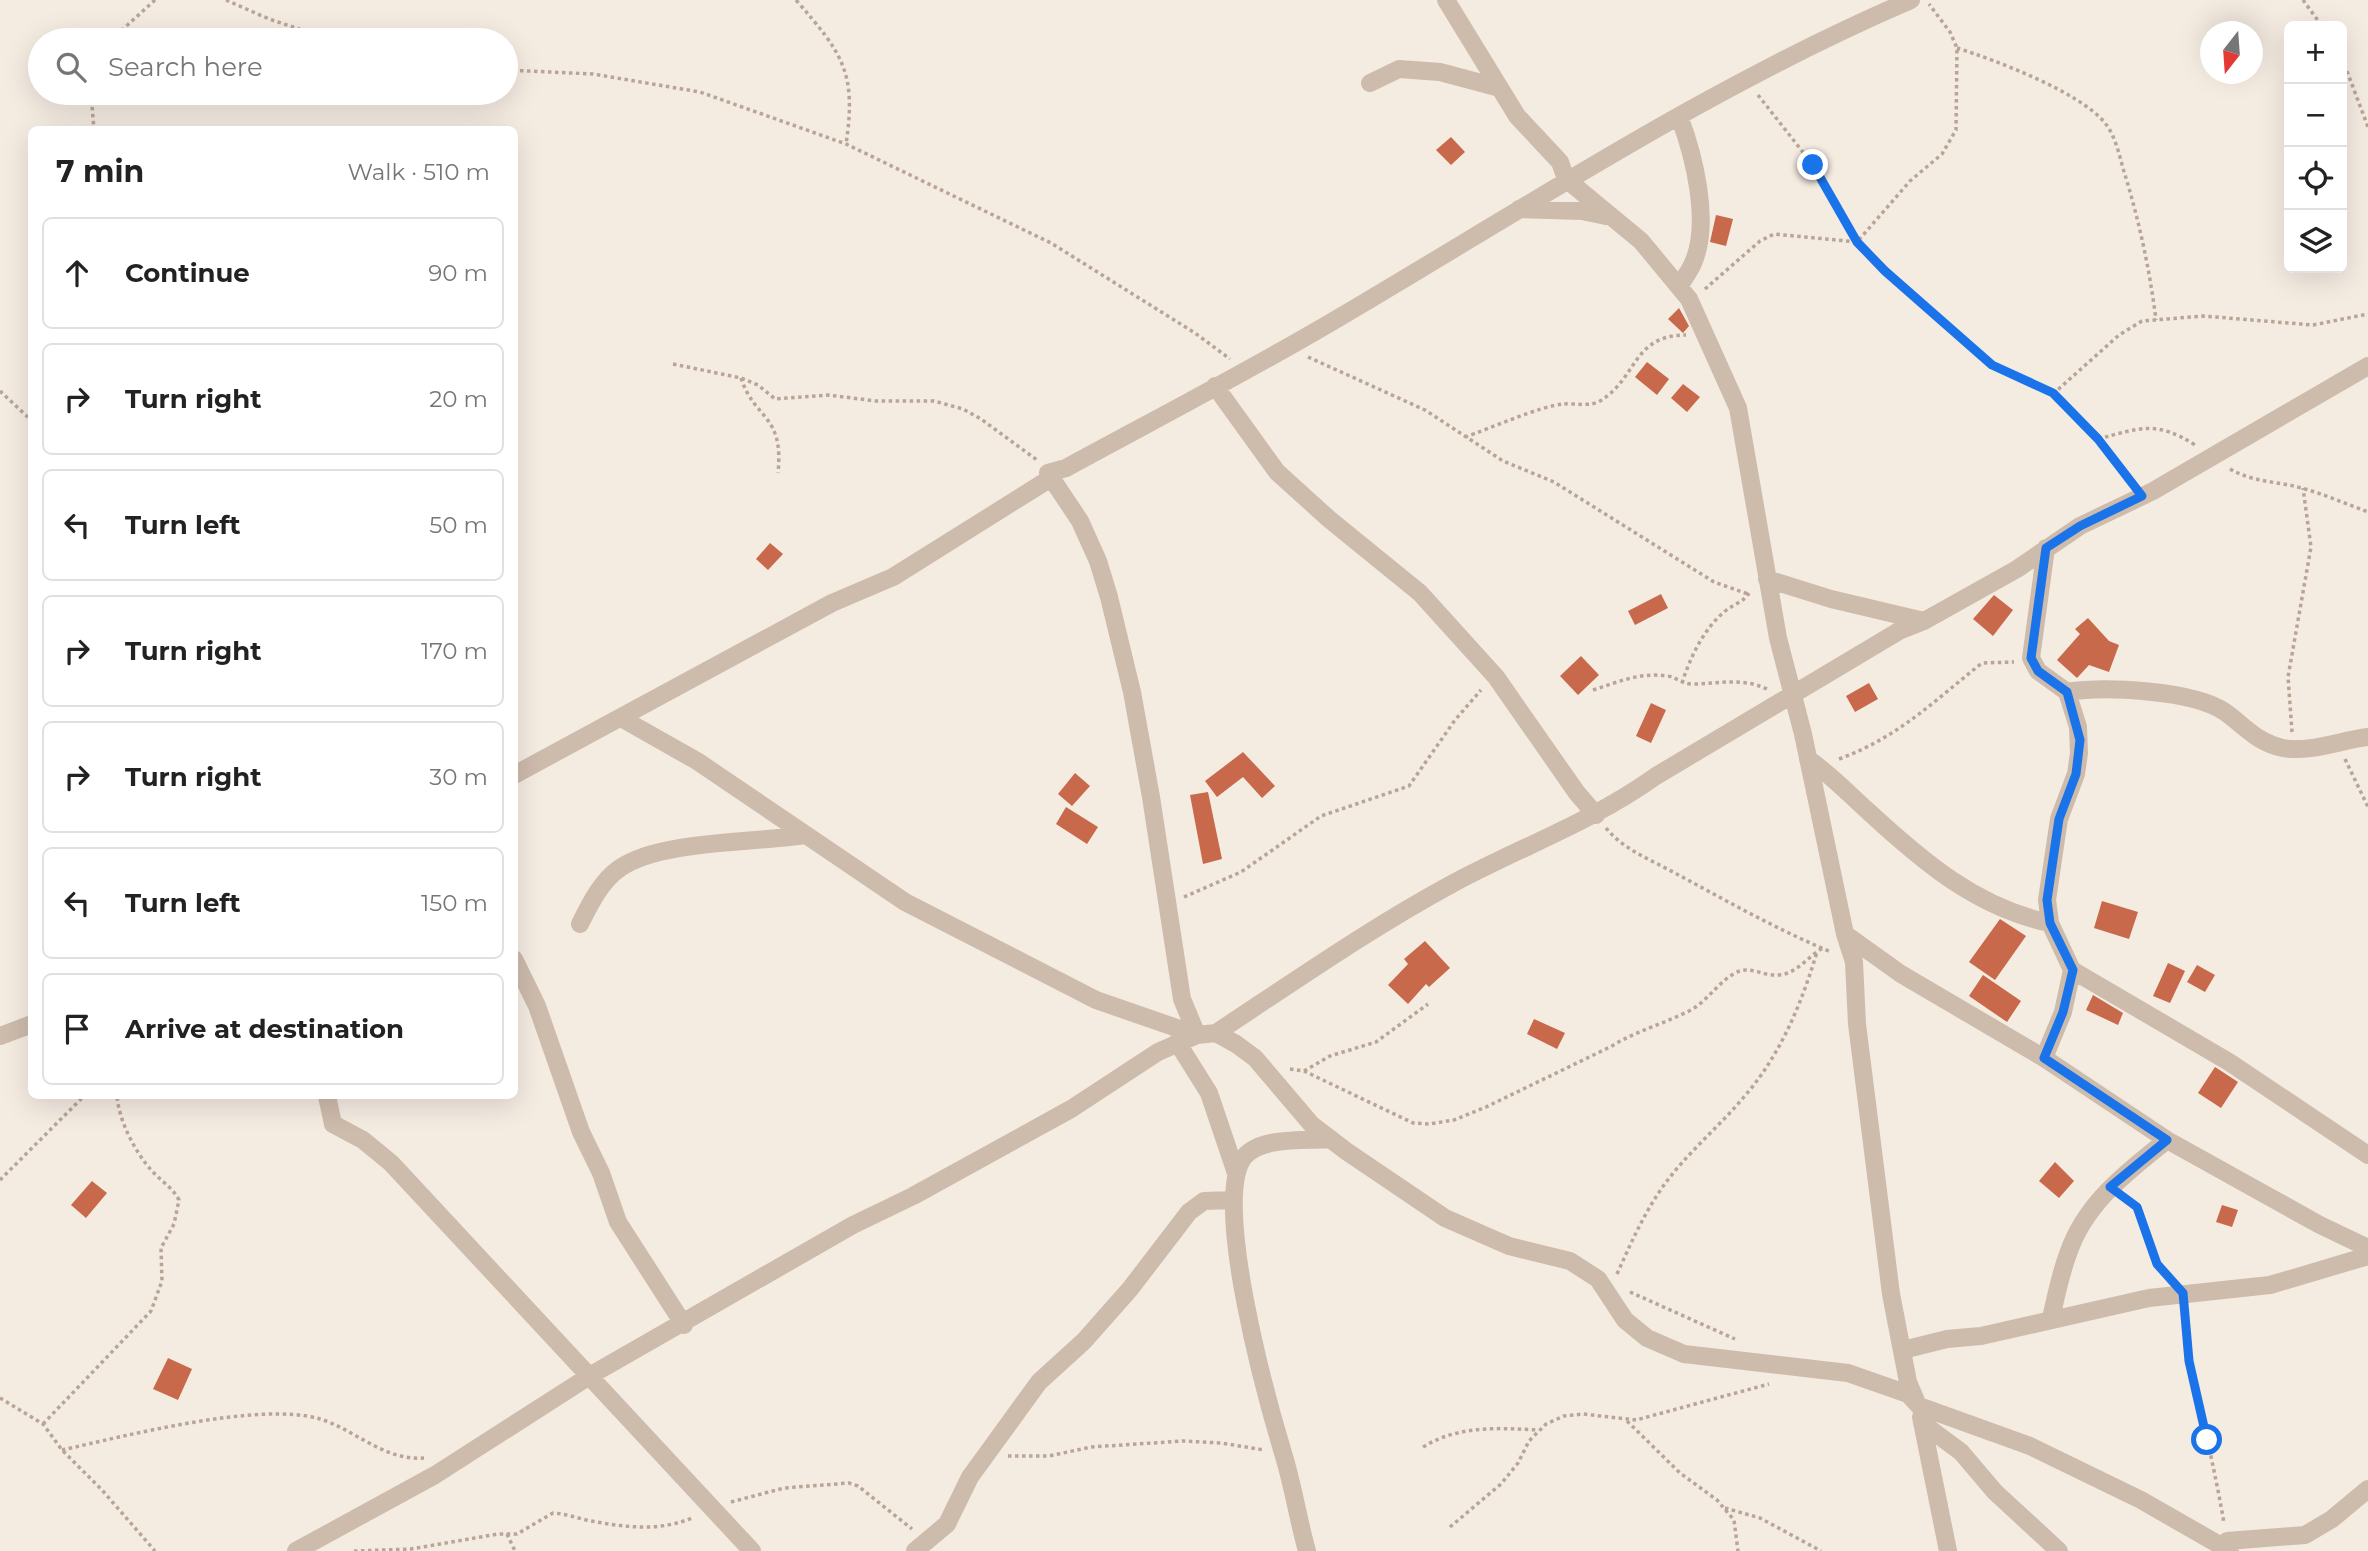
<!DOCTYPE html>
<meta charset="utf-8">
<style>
:root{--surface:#fff;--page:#f2f2f2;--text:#222;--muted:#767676;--line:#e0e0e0}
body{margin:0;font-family:Montserrat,sans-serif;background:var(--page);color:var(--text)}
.controls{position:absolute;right:21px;top:21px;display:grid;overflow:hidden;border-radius:10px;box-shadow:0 7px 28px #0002}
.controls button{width:63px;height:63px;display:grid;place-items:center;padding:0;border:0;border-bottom:2px solid var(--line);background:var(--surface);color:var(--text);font:35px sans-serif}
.compass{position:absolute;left:2200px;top:21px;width:63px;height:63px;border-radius:50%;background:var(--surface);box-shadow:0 7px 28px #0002;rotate:197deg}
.stop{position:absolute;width:21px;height:21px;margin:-16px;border:5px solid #1a73e8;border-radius:50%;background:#fff}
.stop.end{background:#1a73e8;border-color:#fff;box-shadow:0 2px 7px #0008}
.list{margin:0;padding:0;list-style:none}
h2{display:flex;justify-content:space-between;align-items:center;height:91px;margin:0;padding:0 28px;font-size:30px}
h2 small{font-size:23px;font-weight:400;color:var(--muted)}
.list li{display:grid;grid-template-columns:46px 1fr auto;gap:21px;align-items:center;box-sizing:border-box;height:112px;margin:0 14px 14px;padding:0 14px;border:2px solid var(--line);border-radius:10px}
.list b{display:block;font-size:26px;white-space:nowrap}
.list em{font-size:23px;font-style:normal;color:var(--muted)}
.icon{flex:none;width:38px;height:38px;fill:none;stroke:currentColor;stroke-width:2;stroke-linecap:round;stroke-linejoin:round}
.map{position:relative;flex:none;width:2368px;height:1551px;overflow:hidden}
.search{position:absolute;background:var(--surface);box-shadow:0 7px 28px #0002;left:28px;top:28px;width:490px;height:77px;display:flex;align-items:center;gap:18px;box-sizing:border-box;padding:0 24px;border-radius:38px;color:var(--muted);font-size:26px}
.panel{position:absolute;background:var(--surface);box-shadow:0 7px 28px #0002;left:28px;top:126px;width:490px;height:973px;border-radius:10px}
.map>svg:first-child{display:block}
</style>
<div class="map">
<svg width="2368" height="1551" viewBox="0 0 2368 1551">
<rect width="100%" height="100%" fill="#f4ebe1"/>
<path fill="#c8694b" d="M1451,137L1465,152L1451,165L1436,150Z
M1716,215L1733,219L1726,246L1710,242Z
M1679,308L1689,326L1683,333L1668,319Z
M1647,362L1669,379L1657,395L1635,377Z
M1683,384L1700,397L1687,412L1671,398Z
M770,543L783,554L768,570L756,559Z
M1661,594L1668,608L1635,625L1628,611Z
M1994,595L2013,610L1993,636L1973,619Z
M2088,618L2109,641L2119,645L2109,672L2089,665L2077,678L2057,660L2080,634L2075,629Z
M1581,656L1599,675L1578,695L1560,676Z
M1869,683L1878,699L1855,712L1846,696Z
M1651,703L1666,710L1651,743L1636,736Z
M1243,752L1275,786L1262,798L1243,777L1217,797L1205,781Z
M1075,773L1090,786L1072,806L1058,794Z
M1208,792L1222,859L1203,864L1190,795Z
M1066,807L1098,827L1087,844L1056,824Z
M2102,901L2138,912L2129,939L2094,928Z
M2000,919L2026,936L1995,980L1969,962Z
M1425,941L1450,968L1429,987L1426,984L1408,1004L1388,985L1408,964L1404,959Z
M2168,963L2185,971L2170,1003L2153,996Z
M2197,965L2215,975L2205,992L2187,982Z
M1983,975L2021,1001L2007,1022L1969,996Z
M2093,995L2123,1013L2118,1025L2086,1010Z
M1534,1019L1565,1033L1557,1049L1527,1034Z
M2215,1067L2238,1082L2221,1108L2198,1093Z
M2055,1162L2074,1181L2059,1198L2039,1181Z
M92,1181L107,1193L86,1218L71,1205Z
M2222,1205L2238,1210L2232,1227L2216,1222Z
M168,1358L192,1369L178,1400L153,1389Z"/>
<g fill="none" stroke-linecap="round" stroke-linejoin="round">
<path stroke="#b9a596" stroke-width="3.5" stroke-dasharray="3.5 3.5" stroke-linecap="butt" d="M226,0L269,19L332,40
M796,0C842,53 857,72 846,144
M2303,0L2322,26
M111,40L155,0
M1957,48C1995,60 2080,92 2105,123C2117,138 2120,160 2126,178C2140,225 2150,272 2156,320
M2342,58L2368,127
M506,70L593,74L700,92L846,144L1051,243L1195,333L1230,359
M91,93L94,130
M1758,95L1813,165L1857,242L1991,365L2053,393L2098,439L2129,481
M1705,289L1760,241L1774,234L1857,242L1910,181L1942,154L1956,130L1957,48L1950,32L1929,4
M1308,357L1425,410L1503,461L1554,482L1714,582L1748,594
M673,364L741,378L758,385L775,399L828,395L876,401H934L963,409L981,419L1037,460
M741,378C755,421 784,413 778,473
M0,391L32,421
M2053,394L2119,335L2142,321L2203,316L2313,325L2368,314
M1465,437C1489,429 1540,406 1563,404C1574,403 1590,407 1600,401C1638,378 1632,335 1686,335
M2098,439C2140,428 2156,420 2195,445
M2230,469C2254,483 2279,481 2305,489C2326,495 2347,504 2368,512
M1682,683C1690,658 1703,630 1724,612C1733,604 1743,603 1749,593
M1593,690C1618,682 1640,672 1667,676C1677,677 1681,684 1692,684C1718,684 1741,677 1767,689
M2292,732L2288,677L2311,547L2303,488
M1839,759C1899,737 1934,701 1982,663L2014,662
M2345,759L2368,807
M1606,828C1623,849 1649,859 1673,872C1725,900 1776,929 1831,952
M1184,897L1241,872L1321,816L1409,786L1455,720L1481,690
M1290,1069L1304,1071L1413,1123L1429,1124L1454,1120L1486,1107L1610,1047C1636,1031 1663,1024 1689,1011C1707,1002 1717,983 1735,973C1750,965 1762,976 1777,975C1796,975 1807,957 1823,948
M1304,1071L1330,1056L1376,1042L1428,1004
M0,1180L84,1096
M2128,1198C2151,1221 2146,1250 2169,1277
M1617,1274C1631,1243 1644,1213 1664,1185C1687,1153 1718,1128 1743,1098C1780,1056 1801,1005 1817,952
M1630,1292L1735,1339
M2184,1311C2192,1383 2212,1452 2224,1523
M0,1398L43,1424L62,1450L102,1490L155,1551
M1627,1421L1680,1473L1717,1500L1734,1520L1738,1551
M43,1424L151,1311L162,1281L161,1248L174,1224L179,1200C173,1188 161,1181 152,1171C135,1152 119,1121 117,1096
M1423,1447C1459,1425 1498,1428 1539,1430
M62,1450C125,1436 260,1401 320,1419C354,1429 384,1461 424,1458
M1008,1456H1049L1091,1447L1183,1441L1221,1443L1264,1450
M731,1502L784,1488L849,1483L858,1486L912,1529
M1725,1508L1760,1518L1821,1551
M1450,1527L1501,1484L1518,1463L1529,1441L1546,1424L1564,1416L1583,1414L1636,1420L1769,1384
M507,1534L515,1551
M354,1551L411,1549L498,1534H517L553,1513C569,1514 582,1520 597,1522C630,1528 663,1531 694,1517"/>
<path stroke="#cdbbac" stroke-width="18" d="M1446,0L1517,116L1560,162L1566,179L1641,241L1689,299L1738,408L1778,638L1803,734L1845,934L1854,962L1857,1024L1891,1294L1908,1382L1917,1403
M1370,83L1399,69L1440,72L1500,88
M1519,209L1582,211L1606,216
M1679,287C1683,279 1690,271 1693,263C1711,223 1694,155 1679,116
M1215,386L1277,472L1329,519L1420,593L1496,677L1577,793L1596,815
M2046,548L2031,658L2038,671L2067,692C2104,686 2193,690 2225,712C2246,727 2256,742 2283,748C2309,753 2342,740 2368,737
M1767,579L1831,599L1924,621
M621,718L697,761L905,902L1096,1000L1197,1035L1216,1033L1236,1044L1255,1058L1312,1125L1346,1151L1445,1218L1509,1246L1570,1261L1598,1279L1625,1320L1647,1338L1684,1354L1848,1373L1908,1394L1919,1406L2030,1446L2141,1500L2230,1551
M1808,759C1830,774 1849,794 1869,812C1922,861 1977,908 2050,923
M514,775L832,603L893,577L1051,478L1048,473L1066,468C1156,419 1247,372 1335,320C1524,209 1708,87 1911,0
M580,924C590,904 601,881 620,868C660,840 754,843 805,835
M1845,934L1901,974L2044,1058L2167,1140L2320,1225L2368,1248
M514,959L537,1006L581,1132L601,1173L618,1222L684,1325
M2072,970L2229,1062L2368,1155
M1216,1033C1292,983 1369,929 1450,885C1518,848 1592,822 1656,776L1899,631L1924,621L2017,569L2080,526L2153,491L2368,366
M0,1036L32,1024
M1177,1042L1209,1093L1236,1173
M2044,1058L2063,1012L2072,970L2050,923L2047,900L2059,819L2076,774L2079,753L2078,727L2067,692
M327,1096L333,1124L363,1140L391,1163L752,1551
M2051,1318C2056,1297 2060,1275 2068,1254C2085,1203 2127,1172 2167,1140
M1903,1350L1947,1339L1981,1336L2149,1298L2270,1285L2368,1256
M1921,1417L1948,1551
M1922,1423L1961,1452L1995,1492L2059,1551
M2227,1541L2305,1535L2332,1519L2368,1489
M296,1551L435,1475L591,1375L853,1225L913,1196L1071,1109L1158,1052L1197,1035L1182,999L1151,797L1132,692L1109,597L1098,561L1080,521L1048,473
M915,1551L947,1524L970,1477L1039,1382L1084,1341L1130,1289L1189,1212L1204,1201L1233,1200
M1307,1551C1298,1519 1293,1485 1283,1453C1267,1400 1211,1199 1244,1157C1261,1136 1306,1141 1331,1139"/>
</g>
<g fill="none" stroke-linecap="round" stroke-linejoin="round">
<path stroke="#1a73e8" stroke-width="9" d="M1813,165L1857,242L1885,271L1992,365L2053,393L2098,439L2142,496L2080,526L2046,548L2031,658L2038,671L2067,692L2080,740L2076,774L2059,819L2047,900L2050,923L2073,970L2063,1012L2044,1058L2167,1140L2110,1187L2137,1207L2157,1264L2183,1293L2189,1361L2207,1440"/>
</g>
</svg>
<div class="controls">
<button>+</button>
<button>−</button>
<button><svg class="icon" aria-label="locate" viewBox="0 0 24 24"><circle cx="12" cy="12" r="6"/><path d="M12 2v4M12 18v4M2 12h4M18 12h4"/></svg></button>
<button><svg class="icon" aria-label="layers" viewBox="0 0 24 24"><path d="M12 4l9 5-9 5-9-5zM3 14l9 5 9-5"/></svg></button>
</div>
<svg class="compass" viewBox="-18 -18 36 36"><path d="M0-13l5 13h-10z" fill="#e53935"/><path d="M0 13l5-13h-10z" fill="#767676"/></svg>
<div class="stop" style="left:2207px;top:1440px"></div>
<div class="stop end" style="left:1813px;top:165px"></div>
<div class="search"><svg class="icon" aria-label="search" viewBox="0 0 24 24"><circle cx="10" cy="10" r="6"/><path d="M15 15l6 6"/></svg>Search here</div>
<section class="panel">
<h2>7 min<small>Walk · 510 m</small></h2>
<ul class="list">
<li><svg class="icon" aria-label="ahead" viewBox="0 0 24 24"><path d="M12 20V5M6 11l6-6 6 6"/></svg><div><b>Continue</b></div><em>90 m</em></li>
<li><svg class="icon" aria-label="right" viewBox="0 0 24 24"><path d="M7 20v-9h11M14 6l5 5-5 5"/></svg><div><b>Turn right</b></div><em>20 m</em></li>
<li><svg class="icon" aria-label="left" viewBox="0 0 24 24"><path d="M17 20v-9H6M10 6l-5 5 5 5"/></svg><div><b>Turn left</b></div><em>50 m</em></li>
<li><svg class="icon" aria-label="right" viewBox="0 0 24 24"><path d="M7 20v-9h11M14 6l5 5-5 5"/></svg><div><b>Turn right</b></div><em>170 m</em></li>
<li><svg class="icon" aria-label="right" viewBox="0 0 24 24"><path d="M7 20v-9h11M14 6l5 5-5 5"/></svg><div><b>Turn right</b></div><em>30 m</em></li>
<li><svg class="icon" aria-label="left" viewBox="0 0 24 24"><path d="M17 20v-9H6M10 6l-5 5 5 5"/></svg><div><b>Turn left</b></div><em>150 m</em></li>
<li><svg class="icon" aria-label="arrive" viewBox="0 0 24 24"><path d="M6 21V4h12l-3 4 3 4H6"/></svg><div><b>Arrive at destination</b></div></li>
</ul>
</section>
</div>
